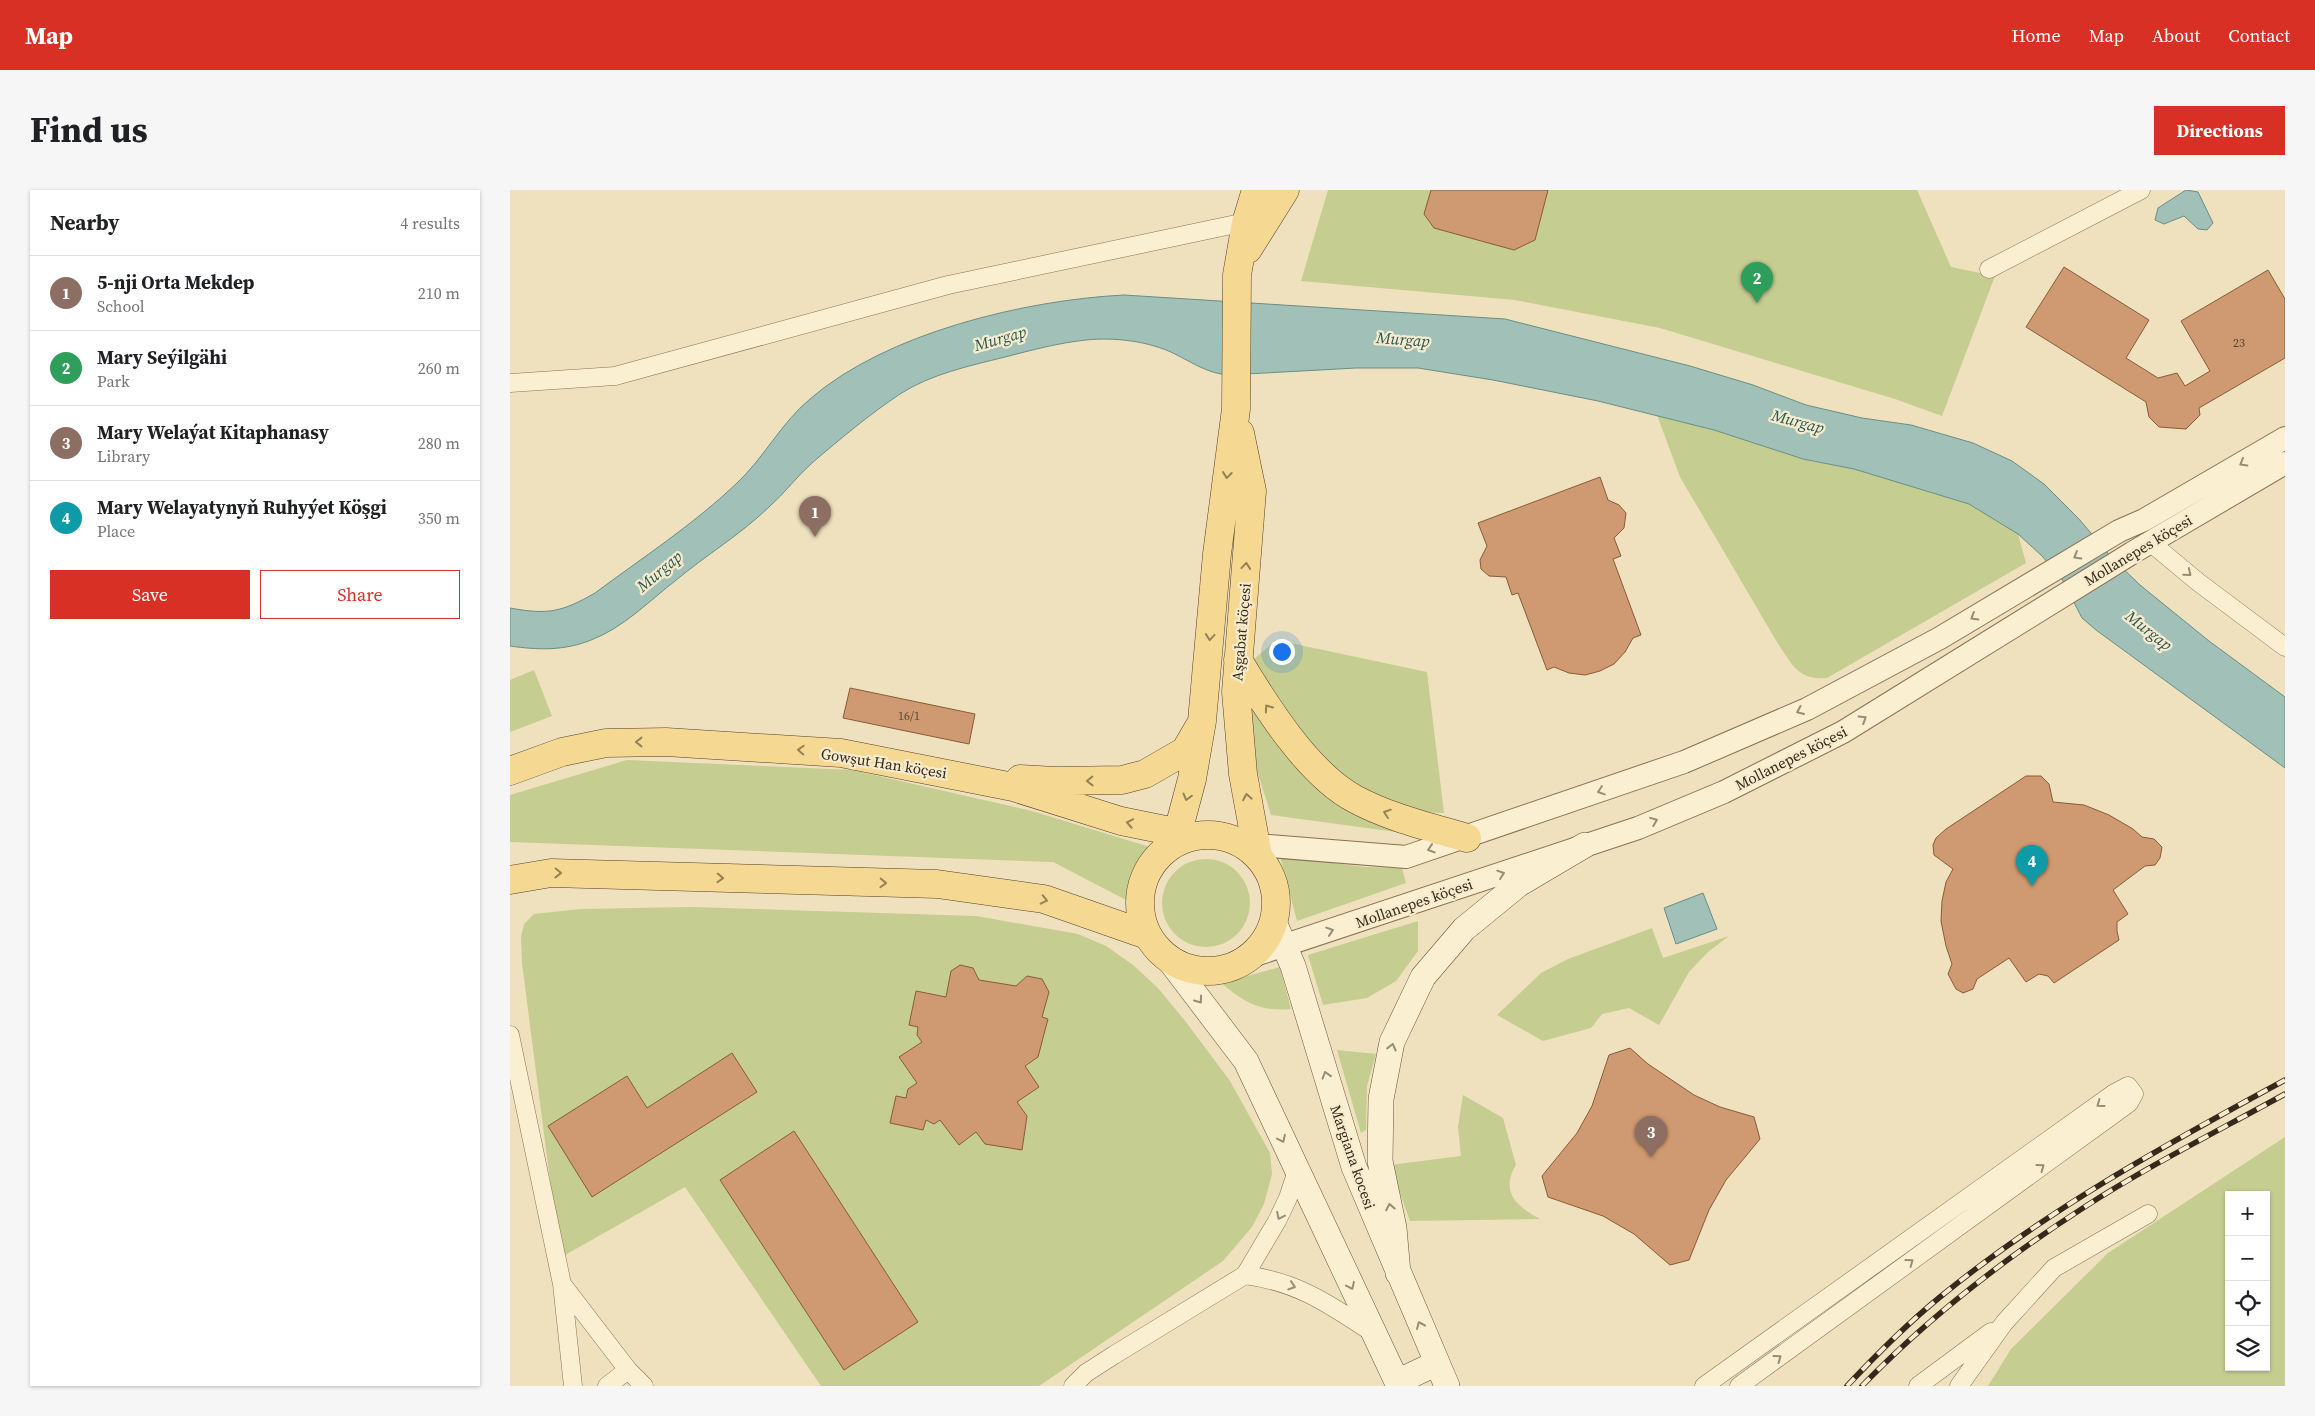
<!DOCTYPE html>
<meta charset="utf-8">
<style>
:root{--surface:#fff;--page:#f6f6f6;--text:#202124;--muted:#757577;--line:#e0e0e0;--accent:#d93025}
body{margin:0;font-family:"Source Serif 4",serif;background:var(--page);color:var(--text)}
.controls{position:absolute;right:15px;bottom:15px;display:grid;overflow:hidden;border-radius:0px;box-shadow:0 1px 4px #0004}
.controls button{width:45px;height:45px;display:grid;place-items:center;padding:0;border:0;border-bottom:1px solid var(--line);background:var(--surface);color:var(--text);font:25px sans-serif}
.you{position:absolute;left:771px;top:461px;width:18px;height:18px;margin:-12px;border:4px solid #fff;border-radius:50%;background:#1a73e8;box-shadow:0 0 0 8px #1a73e833}
.badge{display:grid;place-items:center;width:32px;height:32px;border-radius:50%;background:var(--accent);color:#fff;font-size:16px;font-weight:700}
.pin{position:absolute;translate:-50% -41px;filter:drop-shadow(0 1px 2px #0008)}
.pin::after{content:'';position:absolute;top:26px;width:18px;height:15px;background:inherit;clip-path:polygon(0 0,100% 0,50% 100%)}
.list{margin:0;padding:0;list-style:none}
h2{display:flex;justify-content:space-between;align-items:center;height:65px;margin:0;padding:0 20px;font-size:21px}
h2 small{font-size:16px;font-weight:400;color:var(--muted)}
.list li{display:grid;grid-template-columns:32px 1fr auto;gap:15px;align-items:center;box-sizing:border-box;height:75px;padding:0 20px;border-top:1px solid var(--line)}
.list b{display:block;font-size:19px;white-space:nowrap}
.list p{margin:0;font-size:16px;white-space:nowrap;color:var(--muted)}
.list em{font-size:16px;font-style:normal;color:var(--muted)}
.actions{display:flex;gap:10px;padding:15px 20px}
.actions a{flex:1;padding:11px 0;border:1px solid var(--accent);border-radius:0px;text-align:center;font-size:18px;color:var(--accent)}
.actions .main{background:var(--accent);color:#fff}
.icon{flex:none;width:28px;height:28px;fill:none;stroke:currentColor;stroke-width:2;stroke-linecap:round;stroke-linejoin:round}
.map{position:relative;flex:none;width:1775px;height:1196px;overflow:hidden;border-radius:0px}
header{display:flex;align-items:center;gap:30px;box-sizing:border-box;height:70px;padding:0 25px;background:var(--accent);color:#fff}
header strong{font-size:24px}
nav{display:flex;gap:28px;margin-inline-start:auto;font-size:18px}
.intro{display:flex;align-items:center;justify-content:space-between;box-sizing:border-box;height:120px;padding:0 30px}
h1{margin:0;font-size:35px}
.button{padding:12px 22px;border-radius:0px;background:var(--accent);color:#fff;font-size:18px;font-weight:700}
main{display:flex;gap:30px;padding:0 30px}
aside{flex:1;background:var(--surface);border-radius:0px;box-shadow:0 1px 4px #0004}
.map>svg:first-child{display:block}
</style>
<header>
<strong>Map</strong>
<nav><a>Home</a><a>Map</a><a>About</a><a>Contact</a></nav>
</header>
<div class="intro"><h1>Find us</h1><a class="button">Directions</a></div>
<main>
<aside>
<h2>Nearby<small>4 results</small></h2>
<ul class="list">
<li><span class="badge" style="background:#8d6e63">1</span><div><b>5-nji Orta Mekdep</b><p>School</p></div><em>210 m</em></li>
<li><span class="badge" style="background:#2e9e5b">2</span><div><b>Mary Seýilgähi</b><p>Park</p></div><em>260 m</em></li>
<li><span class="badge" style="background:#8d6e63">3</span><div><b>Mary Welaýat Kitaphanasy</b><p>Library</p></div><em>280 m</em></li>
<li><span class="badge" style="background:#0f9aa8">4</span><div><b>Mary Welayatynyň Ruhyýet Köşgi</b><p>Place</p></div><em>350 m</em></li>
</ul>
<div class="actions"><a class="main">Save</a><a>Share</a></div>
</aside>
<div class="map">
<svg width="1775" height="1196" viewBox="0 0 1775 1196">
<rect width="100%" height="100%" fill="#efe1bd"/>
<path fill="#c5cd91" fill-rule="evenodd" d="M818,0H1407L1441,77L1485,86L1432,226L1385,209L1150,138L1005,110L791,91Z
M1147,225L1204,240L1292,269L1344,279L1459,314L1508,344L1516,373L1317,488C1288,491 1281,473 1267,452L1170,287Z
M766,450L917,482L934,623L900,622L815,579L743,470Z
M24,480L42,526L0,542V490Z
M742,512L772,559L902,636L886,642L761,625L743,568Z
M117,570L342,580L522,621L640,657L621,689L620,712L543,672L0,652V605Z
M770,666L854,677L892,678L896,693L787,731Z
M652 713a44 44 0 1 1 88 0a44 44 0 1 1-88 0Z
M181,717L466,726L568,744L596,756L623,775L648,798L676,832L720,891L760,963L762,984L754,1014L742,1037L713,1071L529,1196H311L175,997L50,1068L12,773L11,747L14,734L24,724L71,719Z
M908,731V761L886,791L857,808L813,815L798,765Z
M1142,738L1153,768L1219,746L1198,762L1179,782L1149,835L1119,818L1092,824L1081,838L1033,851L987,825L1031,783L1058,769Z
M770,777L781,819C750,822 734,812 711,793Z
M827,860L866,864L857,896L856,940L851,943Z
M953,905L993,928L1006,975C990,1002 1006,1016 1030,1029L900,1031L880,975L951,966L948,937Z
M1775,947V1196H1478L1501,1159L1598,1063ZM1719,1005H1756V1177H1719Z"/>
<path fill="#a1c0b8" stroke="#688e85" d="M1676,0L1688,2L1703,33L1697,40L1688,39L1674,26L1654,34L1645,30L1648,18Z
M614,105L995,129L1180,176L1243,195L1296,215L1352,228L1401,235L1463,253L1502,271L1534,294L1569,329L1602,368L1630,395L1699,451L1775,507V578L1586,440L1572,428L1552,389L1532,366L1508,344L1459,314L1344,279L1293,269L1204,240L1088,211L983,190L908,178H846L718,185C697,183 683,173 665,164C639,151 604,147 576,150C548,153 522,160 495,167C459,176 421,184 390,204C360,224 330,249 302,273C287,286 275,303 259,317C230,345 196,365 165,391C138,412 113,438 81,450C54,461 28,460 0,456V418C38,425 52,422 85,403C132,368 184,334 226,294C254,268 271,233 300,209C376,143 515,110 614,105Z
M1193,703L1207,739L1166,754L1154,718Z"/>
<path fill="#cf9a71" stroke="#885b3a" d="M921,0H1038L1025,50L1004,60L924,38L914,24Z
M1554,77L1639,130L1616,168L1648,188L1667,183L1675,196L1700,181L1671,131L1758,80L1775,109V168L1689,218L1690,225L1676,239L1649,237L1639,227L1636,212L1516,137Z
M1090,287L1098,310L1109,315L1116,323L1114,338L1104,348L1111,366L1103,369L1131,445L1123,448L1115,462L1104,474L1090,481L1075,485L1059,483L1044,477L1037,480L1008,403L1002,405L996,387L979,386L971,379L970,370L977,356L968,333Z
M340,498L465,524L459,554L333,528Z
M1516,586H1531L1539,594L1543,612L1574,615L1599,625L1623,639L1632,647L1644,649L1652,657L1650,668L1645,675L1635,676L1603,700L1618,724L1607,732V741L1609,750L1544,793L1538,786L1529,784L1516,792L1499,768L1467,789L1463,799L1453,803L1446,799L1438,784L1442,774L1436,756L1431,731L1432,711L1436,692L1443,679L1424,665L1423,655L1426,648L1436,639Z
M450,775L463,778L469,790L506,796L517,786L532,789L539,802L532,827L538,829L528,867L515,876L529,897L507,912L517,926L512,960L475,954L466,942L449,955L430,930L424,934L416,930L413,940L380,933L386,906L396,908L398,899L407,893L389,867L412,852L407,845L408,837L399,835L406,801L436,807L441,781Z
M1120,858L1138,874L1184,905L1210,917L1244,927L1250,949L1216,990L1199,1020L1179,1070L1160,1075L1124,1044L1093,1026L1038,1007L1032,986L1067,943L1082,916L1099,865Z
M222,863L247,902L82,1007L38,936L117,886L137,918Z
M284,941L408,1132L334,1180L210,990Z"/>
<g fill="none" stroke-linecap="round" stroke-linejoin="round">
<defs>
<path id="minor" d="M1479,79L1631,0
M0,193L105,186L438,95L745,30
M1640,352L1688,392L1775,457
M0,845L52,1094L63,1196
M735,1085C788,1092 819,1114 863,1143
M52,1094L118,1180L134,1196
M97,1196L118,1180
M563,1196L576,1183L604,1165L735,1085L767,1031L778,1008L787,981
M1194,1196L1603,904L1618,896L1624,904L1619,913L1229,1196
M1408,1196L1481,1142
M1449,1196L1494,1133L1544,1078L1638,1024"/>
<path id="tertiary" d="M734,654L896,667L1174,572L1297,519L1430,448L1609,341L1634,330L1775,248
M742,766L1128,638L1214,602L1333,542L1622,363L1775,273"/>
<path id="secondary" d="M764,732L783,776L844,977L937,1196
M660,771L736,871L889,1196
M888,1083L884,1038L870,971L871,909L882,852L913,787L954,739L1009,694L1075,655
M887,1192L927,1173"/>
<path id="primary" d="M738,59L775,0
M730,243L742,301L726,502L733,584L748,666
M728,470C755,515 798,584 845,609C880,628 920,637 957,648
M0,581L52,562L96,553L156,552L331,563L503,597L611,631L685,646
M510,589L545,591L612,590L635,584L675,561L689,537
M630 713a68 68 0 1 1 136 0a68 68 0 1 1-136 0Z
M665,653L682,589L692,531L707,364L726,219L727,85L736,33L746,0
M0,690L41,683L427,694L534,709L637,745"/>
</defs>
<use href="#minor" stroke="#887155" stroke-width="19"/>
<use href="#tertiary" stroke="#887155" stroke-width="24"/>
<use href="#secondary" stroke="#695239" stroke-width="26"/>
<use href="#primary" stroke="#553f2a" stroke-width="29"/>
<use href="#minor" stroke="#faefd0" stroke-width="18"/>
<use href="#tertiary" stroke="#faefd0" stroke-width="22"/>
<use href="#secondary" stroke="#faefd0" stroke-width="25"/>
<use href="#primary" stroke="#f5d992" stroke-width="28"/>
<defs>
<path id="rail" d="M1337,1196C1366,1165 1397,1134 1430,1107C1535,1021 1655,955 1775,890
M1352,1196C1418,1128 1494,1069 1573,1018C1638,976 1708,941 1775,904"/>
</defs>
<use href="#rail" stroke="#36291b" stroke-width="5.5"/>
<use href="#rail" stroke="#f6ebcd" stroke-width="4" stroke-dasharray="11" stroke-linecap="butt"/>
</g>
<defs><path id="oneway-chevron" d="M-2-3.5L2.5 0L-2 3.5" fill="none" stroke-width="1.6" stroke-linecap="round" stroke-linejoin="round" transform="scale(1.25)"/></defs>
<g stroke="#988c76">
<use href="#oneway-chevron" transform="translate(1733 273) rotate(150)"/>
<use href="#oneway-chevron" transform="translate(1567 366) rotate(150)"/>
<use href="#oneway-chevron" transform="translate(1678 383) rotate(40)"/>
<use href="#oneway-chevron" transform="translate(1464 427) rotate(149)"/>
<use href="#oneway-chevron" transform="translate(1290 521) rotate(156)"/>
<use href="#oneway-chevron" transform="translate(1353 529) rotate(-32)"/>
<use href="#oneway-chevron" transform="translate(1091 601) rotate(161)"/>
<use href="#oneway-chevron" transform="translate(1144 631) rotate(-22)"/>
<use href="#oneway-chevron" transform="translate(921 659) rotate(162)"/>
<use href="#oneway-chevron" transform="translate(991 684) rotate(-19)"/>
<use href="#oneway-chevron" transform="translate(820 741) rotate(-18)"/>
<use href="#oneway-chevron" transform="translate(689 810) rotate(54)"/>
<use href="#oneway-chevron" transform="translate(882 857) rotate(-76)"/>
<use href="#oneway-chevron" transform="translate(816 885) rotate(-107)"/>
<use href="#oneway-chevron" transform="translate(1590 914) rotate(144)"/>
<use href="#oneway-chevron" transform="translate(772 949) rotate(65)"/>
<use href="#oneway-chevron" transform="translate(1531 977) rotate(-36)"/>
<use href="#oneway-chevron" transform="translate(880 1017) rotate(-101)"/>
<use href="#oneway-chevron" transform="translate(770 1026) rotate(116)"/>
<use href="#oneway-chevron" transform="translate(1400 1072) rotate(-36)"/>
<use href="#oneway-chevron" transform="translate(782 1096) rotate(18)"/>
<use href="#oneway-chevron" transform="translate(841 1096) rotate(65)"/>
<use href="#oneway-chevron" transform="translate(910 1135) rotate(-114)"/>
<use href="#oneway-chevron" transform="translate(1268 1168) rotate(-36)"/>
</g>
<g stroke="#968156">
<use href="#oneway-chevron" transform="translate(717 285) rotate(97)"/>
<use href="#oneway-chevron" transform="translate(736 376) rotate(-85)"/>
<use href="#oneway-chevron" transform="translate(700 447) rotate(95)"/>
<use href="#oneway-chevron" transform="translate(758 518) rotate(-125)"/>
<use href="#oneway-chevron" transform="translate(129 552) rotate(180)"/>
<use href="#oneway-chevron" transform="translate(291 560) rotate(-177)"/>
<use href="#oneway-chevron" transform="translate(580 591) rotate(179)"/>
<use href="#oneway-chevron" transform="translate(677 607) rotate(105)"/>
<use href="#oneway-chevron" transform="translate(737 607) rotate(-100)"/>
<use href="#oneway-chevron" transform="translate(877 623) rotate(-161)"/>
<use href="#oneway-chevron" transform="translate(620 633) rotate(-169)"/>
<use href="#oneway-chevron" transform="translate(48 683) rotate(1)"/>
<use href="#oneway-chevron" transform="translate(210 688) rotate(2)"/>
<use href="#oneway-chevron" transform="translate(373 693) rotate(2)"/>
<use href="#oneway-chevron" transform="translate(534 710) rotate(13)"/>
</g>
<g text-anchor="middle" dominant-baseline="central" stroke-width="4.5" stroke-linejoin="round" paint-order="stroke">
<g font-size="12" fill="#5c4530">
<text x="1729" y="153">23</text>
<text x="399" y="526">16/1</text>
</g>
<g font-size="15" fill="#36291b" stroke="#f6ebcd">
<text transform="translate(1628 360) rotate(-31)">Mollanepes köçesi</text>
<text transform="translate(731 442) rotate(-85)">Aşgabat köçesi</text>
<text transform="translate(1281 568) rotate(-27)">Mollanepes köçesi</text>
<text transform="translate(374 573) rotate(9)">Gowşut Han köçesi</text>
<text transform="translate(904 713) rotate(-19)">Mollanepes köçesi</text>
<text transform="translate(843 967) rotate(71)">Margiana kocesi</text>
</g>
<g font-size="16" font-style="italic" fill="#295755" stroke="#f6ebcd">
<text transform="translate(490 148) rotate(-16)">Murgap</text>
<text transform="translate(893 149) rotate(4)">Murgap</text>
<text transform="translate(1288 231) rotate(15)">Murgap</text>
<text transform="translate(149 381) rotate(-40)">Murgap</text>
<text transform="translate(1639 440) rotate(38)">Murgap</text>
</g>
</g>
</svg>
<div class="controls">
<button>+</button>
<button>−</button>
<button><svg class="icon" aria-label="locate" viewBox="0 0 24 24"><circle cx="12" cy="12" r="6"/><path d="M12 2v4M12 18v4M2 12h4M18 12h4"/></svg></button>
<button><svg class="icon" aria-label="layers" viewBox="0 0 24 24"><path d="M12 4l9 5-9 5-9-5zM3 14l9 5 9-5"/></svg></button>
</div>
<div class="you"></div>
<div class="pin badge" style="left:305px;top:347px;background:#8d6e63">1</div>
<div class="pin badge" style="left:1247px;top:113px;background:#2e9e5b">2</div>
<div class="pin badge" style="left:1141px;top:967px;background:#8d6e63">3</div>
<div class="pin badge" style="left:1522px;top:696px;background:#0f9aa8">4</div>
</div>
</main>
